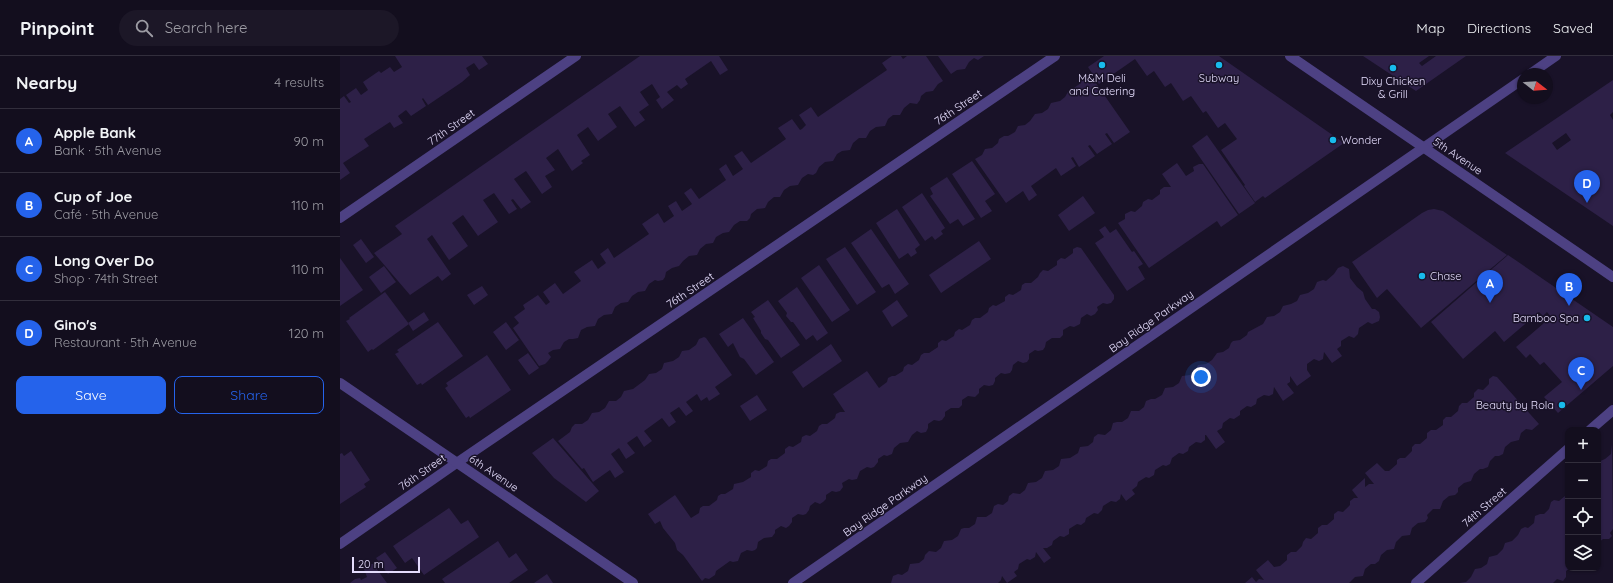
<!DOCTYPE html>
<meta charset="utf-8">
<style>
:root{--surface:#130e1e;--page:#1c1727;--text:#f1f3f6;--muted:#9d9ca4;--line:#322e3c;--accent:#2563eb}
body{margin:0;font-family:Quicksand,sans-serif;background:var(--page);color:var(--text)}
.controls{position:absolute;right:12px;bottom:12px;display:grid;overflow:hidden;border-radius:8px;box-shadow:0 1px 3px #0004}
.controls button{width:36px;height:36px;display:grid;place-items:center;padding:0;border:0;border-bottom:1px solid var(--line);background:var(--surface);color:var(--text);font:20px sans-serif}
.compass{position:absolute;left:1177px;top:12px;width:36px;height:36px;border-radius:50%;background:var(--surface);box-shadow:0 1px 3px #0004;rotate:107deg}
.scale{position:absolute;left:12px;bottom:10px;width:68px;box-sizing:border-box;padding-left:4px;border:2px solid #e4dcfc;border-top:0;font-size:11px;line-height:14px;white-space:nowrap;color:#e4dcfc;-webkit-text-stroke:3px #191228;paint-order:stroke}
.you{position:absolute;left:861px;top:321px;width:14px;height:14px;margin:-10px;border:3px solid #fff;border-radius:50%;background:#1a73e8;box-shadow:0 0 0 6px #1a73e833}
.badge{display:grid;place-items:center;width:26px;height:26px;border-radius:50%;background:var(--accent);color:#fff;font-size:13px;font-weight:700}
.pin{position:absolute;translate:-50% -33px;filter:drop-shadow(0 1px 2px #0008)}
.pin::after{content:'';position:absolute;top:21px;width:14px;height:12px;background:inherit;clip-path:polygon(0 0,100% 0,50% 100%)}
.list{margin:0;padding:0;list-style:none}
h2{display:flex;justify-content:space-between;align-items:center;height:52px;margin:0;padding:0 16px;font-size:17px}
h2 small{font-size:13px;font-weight:400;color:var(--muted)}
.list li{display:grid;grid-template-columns:26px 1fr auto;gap:12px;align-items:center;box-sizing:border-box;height:64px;padding:0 16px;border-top:1px solid var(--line)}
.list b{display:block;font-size:15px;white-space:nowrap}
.list p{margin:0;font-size:13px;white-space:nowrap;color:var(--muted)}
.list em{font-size:13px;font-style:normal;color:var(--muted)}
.actions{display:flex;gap:8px;padding:12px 16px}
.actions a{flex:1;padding:9px 0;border:1px solid var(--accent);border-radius:8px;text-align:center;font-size:14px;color:var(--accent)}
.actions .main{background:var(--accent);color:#fff}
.icon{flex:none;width:22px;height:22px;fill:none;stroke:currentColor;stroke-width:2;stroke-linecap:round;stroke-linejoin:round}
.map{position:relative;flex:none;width:1273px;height:527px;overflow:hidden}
header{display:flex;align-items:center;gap:24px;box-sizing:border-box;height:56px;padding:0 20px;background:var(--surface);border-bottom:1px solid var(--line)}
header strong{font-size:19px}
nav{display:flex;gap:22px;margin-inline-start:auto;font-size:14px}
.search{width:280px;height:36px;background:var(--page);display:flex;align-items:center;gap:10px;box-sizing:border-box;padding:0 14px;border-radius:22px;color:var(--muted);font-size:15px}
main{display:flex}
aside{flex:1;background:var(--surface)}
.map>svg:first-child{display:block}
</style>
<header>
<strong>Pinpoint</strong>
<div class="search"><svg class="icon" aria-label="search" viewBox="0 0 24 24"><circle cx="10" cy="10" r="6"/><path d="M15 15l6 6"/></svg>Search here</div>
<nav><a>Map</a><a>Directions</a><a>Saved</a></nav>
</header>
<main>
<aside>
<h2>Nearby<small>4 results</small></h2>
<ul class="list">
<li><span class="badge">A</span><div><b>Apple Bank</b><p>Bank · 5th Avenue</p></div><em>90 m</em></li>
<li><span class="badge">B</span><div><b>Cup of Joe</b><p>Café · 5th Avenue</p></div><em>110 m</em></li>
<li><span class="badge">C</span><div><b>Long Over Do</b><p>Shop · 74th Street</p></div><em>110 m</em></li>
<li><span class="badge">D</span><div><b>Gino's</b><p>Restaurant · 5th Avenue</p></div><em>120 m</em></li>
</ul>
<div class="actions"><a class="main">Save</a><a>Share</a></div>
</aside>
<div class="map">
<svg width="1273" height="527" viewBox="0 0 1273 527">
<rect width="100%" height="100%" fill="#191228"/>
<path fill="#2d2047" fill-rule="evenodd" d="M55,0H142L148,8L139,14L134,7L126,12L130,19L122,26L88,49L83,42L82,43L86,50L71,60L66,54L58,60L63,67L54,72L50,66L24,83L29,90L3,107L10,117L0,124V43L4,40L9,47L11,46L6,39L16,32L21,39L28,34L23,26L39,15L41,17L50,11L54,16L62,11Z
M300,0H379L388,14L380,19L371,5L345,23L348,28L341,33L337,29L327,36L334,44L322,53L316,44L320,41L312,28L300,36L309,49L299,56L305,64L295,71L280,50L268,58L277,71L258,85L248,71L237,79L250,99L241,105L243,107L232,115L218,93L206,102L215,114L205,120L212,131L202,138L186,115L174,123L191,146L181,153L173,143L171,144L177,153L169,158L154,137L143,144L158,166L138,180L123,159L112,167L128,190L109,204L92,179L87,183L111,218L102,225L98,220L70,239L34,197L62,178L55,170Z
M552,0H561L563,3L567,0H586L603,25L598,28L593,35L586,36L581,40L580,44L577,48L570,47L564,52L560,59H553L548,63L545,70L536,71L530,75L526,82H519L513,87L510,94L502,95L497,98L493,105L485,106L479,111L476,117L473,119L468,118L462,122L458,129L450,130L444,134L440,141H434L428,146L425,152L417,153L411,158L410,162L407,165H400L394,169L389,176L383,177L376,181L373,187L366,188L360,193L357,199L349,200L343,205L339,210L332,212L326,216L325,221L323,224L318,225L315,224L309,228L305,235L298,236L292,240L288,246L281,247L275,251L272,258L264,259L258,263L255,270L247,271L241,274L238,282L233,283H229L224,286L220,293L213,294L208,297L211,301L208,305L205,308L199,310L173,272L179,267L174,261L185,253L183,249L198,239L206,249L210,246L203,236L215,227L223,238L241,225L234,216L252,204L258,213L266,207L260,198L268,192L274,202L309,178L302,168L318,157L324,167L334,160L328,150L336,145L342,155L352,148L344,137L351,132L359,143L386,124L379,113L386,108L393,120L403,113L394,100L402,95L411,107L446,83L438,72L452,63L460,74L462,73L466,69L459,59L471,51L478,61L547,14L542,7Z
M598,0H644L638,4L634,2L629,6L625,13L617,14L611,18Z
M764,0H879L1004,87L925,142L923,140L915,146L904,130L905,129L881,94L897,83L885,67L878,72L866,55L863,57L851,40L843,45L831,27L825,31L814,15L807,20L795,3L759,28L748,11Z
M1023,0H1089L1079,7L1082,10L1096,0H1126L1076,35Z
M747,19L751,20L790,76L774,87L767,77L765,78L772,88L757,98L750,89L748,90L755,100L739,111L733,101L731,102L736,110L721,120L716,112L691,130L697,139L689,145L683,135L666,147L635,103L642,99L645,93L652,92L658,87L659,83L664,80H668L675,76L678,70L685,69L690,65L695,58L702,57L708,53L711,47L720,45L725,41L728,36L741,27L742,22Z
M1273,24V56L1270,59L1273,64V170L1165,97ZM1226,77L1231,84L1217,94L1212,87Z
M867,79L915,147L899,158L852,90Z
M632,105L655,138L645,145L652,155L641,162L612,118Z
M837,107L846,120L854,115L853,111L859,108H863L898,159L881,171L877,165L809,212L778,167L785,163V158L791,155L795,156L802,150L803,146L808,143L812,144L820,138V134L824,131H831L822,118Z
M607,121L635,163L623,170L618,163L610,168L590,140L593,138L590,132Z
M582,137L605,172L601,175L603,178L595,184L592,180L585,185L562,151Z
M743,140L755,157L729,175L718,159Z
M557,153L580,189L575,193L577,197L571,201L568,197L559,203L536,167Z
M1094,153L1103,155L1167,199L1081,272L1047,233L1037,242L1012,206L1082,157L1088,154Z
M765,170L770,177L776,173L792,196L794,195L803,208L798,211L805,223L787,235L755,187L764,181L759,174Z
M531,173L569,228L555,238L549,228L542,232L511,187Z
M21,183L34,201L26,207L13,189Z
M639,185L651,203L601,237L589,219Z
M505,191L536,236L517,249L486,203Z
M737,191L741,192L774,239V243L771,247L767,248L763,247L757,251L758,254L755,258L751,260L747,258L741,262L740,268L734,271L730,270L723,274V279L720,282H712L706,286L705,291L703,294L698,295L695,294L689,298V303L687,306L683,307L678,305L673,309L672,314L670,317L665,318L661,317L655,322V325L653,329L649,330L644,329L639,333V337L635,341L628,340L622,344V349L619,352H611L605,356V360L602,364L599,365L594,364L588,368V372L586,376L581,377L577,375L572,379L568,386L560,387L554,392L552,398L547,400L544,399L538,403V406L534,411L531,412L527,411L520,415L517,423L512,424L509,423L502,427L503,431L500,435L496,436L492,435L486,439V443L483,446L480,448L475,446L470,450L469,454L466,458L463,459L458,458L452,462V466L449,470L446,472L441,470L435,474V477L432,481L424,482L418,486L417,492L415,494L412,495L407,494L401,497L398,505L393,506L390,505L376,515L375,519L369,523L365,522L362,525L343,499L337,494L335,487L323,472L320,465L315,468L308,458L335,439L351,462L359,457L360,452L363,450H369L377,444L378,440L381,438H385L393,433L394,428L403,426L411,421V417L415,414L419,415L427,410L428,405L431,403H437L445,397V393L449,390L453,391L461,386L462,381L466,379L470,380L477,375L479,370L482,368H487L495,362L496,358L500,356H505L493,338L527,315L539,332L547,326L548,322L552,320H555L563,315L564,311L568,308L572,309L579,304L581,299L584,297H589L598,291V287L602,284L606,285L614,280L615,276L619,273L622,274L630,269L632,264L635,262H640L648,256L649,252L653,249L656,250L665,245V241L669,238L673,239L681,234L682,229L685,227H691L698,221L700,217L703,214L708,215L717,209V205L721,202L725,203L733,197V193Z
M1168,199L1273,271V310L1218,357L1204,341L1222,326L1204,306L1200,309L1190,298L1186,302L1176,291L1211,261L1207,256L1203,260L1199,256L1164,286L1155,275L1123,303L1091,266Z
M0,202L23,234L0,250Z
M479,209L510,254L492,266L461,222Z
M44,210L56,226L41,237L29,221Z
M1003,210L1009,213L1010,222L1017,231L1023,236L1025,243L1032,253H1035L1039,256L1040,261L1039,265L1032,268L1028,266L1019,272L1018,278L1014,282L1009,280L1001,285V290L997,293L1002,300L992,307L984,296L983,303L979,305L974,303L967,308V314L971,320L957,330L950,320V326L947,328L954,337L943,345L934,331L933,338L929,340L924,339L917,343L916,348L911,351L907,350L900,355V359L894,363L890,362L883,367L882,372L877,375L885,386L876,393L866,379H865V384L861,387L856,386L849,391L848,395L843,398L839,397L832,402L830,408L826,410L823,409L815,414L814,419L809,422L806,421L798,426L797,430L792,434L795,438L786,445L781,438L780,443L776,446L771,445L763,450L762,454L758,458L754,457L746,462L745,466L741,469L737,468L729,473V478L724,481L720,480L713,485L712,489L707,492H703L711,502L704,507L696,496L695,501L690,504L687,503L679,508L678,513L674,516L677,520L667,527L662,520L661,524L658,527H551L553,520L558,518L562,519L568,515L570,508L579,507L584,503L585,499L589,495L596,496L601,492L604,485L612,484L618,480L621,473L624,472H629L635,468L637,461H646L652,457L654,450L658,448L663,449L668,445L669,440L673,437L680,438L685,434L688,427L696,426L702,422L705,415L713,414L719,410L721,403L730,402L738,397L740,391L748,390L753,386L754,381L758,378L765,379L771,374L773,367L777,366H782L788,362L791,355H799L804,351L806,345L811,343H815L822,339L825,332L833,331L839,327L842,320L850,319L855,316L858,309L866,308L872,304L877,297L883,296L889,292L891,287L893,285L900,284L907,279L908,276L923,268L927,261L934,260L940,256L943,250L951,248L957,245L960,239L968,237L974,233L977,226L983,224L986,225L994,218L998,212Z
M142,230L148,239L134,249L127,239Z
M457,231L488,277L477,285L473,279L466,284L453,266H451L446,260L447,257L438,245Z
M45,236L69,268L33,294L32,293L28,296L6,265L10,263L9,262Z
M428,244L460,289L441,302L428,284L425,283L421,277V275L413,262L415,261L411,256Z
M557,244L568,260L552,271L542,255Z
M84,256L89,264L73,275L68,267Z
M403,262L434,306L416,319L404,303L400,301L393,287L388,291L379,278Z
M98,266L123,300L82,329L81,327L77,329L55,298L59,296L57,294Z
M166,266L179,284L166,294L153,276Z
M364,281L366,282L392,319L375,331L380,338L369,345L367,341L361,345L357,338L346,346L353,355L346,360L339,351L330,357L336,366L329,371L322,362L304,375L312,385L304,391L297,380L287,387L295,397L286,403L279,392L271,398L284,416L275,422L270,414L253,426L244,412L242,413L218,385L230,376L232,371L235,368H242L248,364L252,357L259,356L265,352L269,345H276L281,341L284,335L293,333L305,324L309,318L316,317L322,313L324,307L333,305L339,301L342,295L349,294L356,289L359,283Z
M491,288L502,305L463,332L452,316Z
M188,297L199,312L189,319L178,304Z
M147,299L171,334L130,362L129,360L126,362L105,332L108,330L106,327Z
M1153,320L1157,321L1199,368L1192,374L1186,373L1181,377L1179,384L1171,386L1165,391L1163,398L1159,400H1155L1150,405L1148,411L1143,413H1140L1134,418L1131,425L1124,427L1118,432V436L1115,439L1109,440L1103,445L1100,453H1093L1087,459L1088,462L1085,466L1078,467L1072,472L1070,479L1062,480L1056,486L1054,493L1047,494L1041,499L1039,505L1035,508H1031L1025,513L1023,520L1015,521L1009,527H905L912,521L916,526L919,523L924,524L916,514L928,504L934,511L940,510L947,504V499L951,496H956L962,490L963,486L966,482L971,483L978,477V472L982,469H987L994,463V458L998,455L1003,456L1010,449V445L1014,442H1018L1012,434L1025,422V431L1029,428H1034L1025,417L1037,407L1045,415H1049L1057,408V404L1060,402H1065L1072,395V391L1075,388H1080L1087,382V377L1091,374H1096L1103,369V364L1106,361H1111L1118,355L1119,350L1122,347H1127L1134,341V337L1138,333L1143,334L1149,328V323Z
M417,339L427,354L410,365L400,350Z
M213,382L259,435L246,446L214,422L192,397Z
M1272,388L1273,473L1270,477L1272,480L1269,483H1263L1258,487V406L1265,403L1271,398Z
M11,395L30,424L24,428L26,431L0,448V398L2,397L4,400Z
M1228,431V512H1230L1226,515V521L1223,525L1217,523L1213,527H1119L1126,526L1131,521L1135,513L1141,512L1147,508L1149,501L1157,499L1163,493L1165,487L1172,485L1178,479L1181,473L1185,471L1188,472L1194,467L1195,460L1200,458H1204L1209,453L1211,446L1214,444L1219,445L1225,440Z
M109,452L121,468L128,464L139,481L84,519L72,502L65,507L53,490Z
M158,485L169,502L176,497L188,514L169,527H105L102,523Z
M45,496L57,512L48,518L36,502Z
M30,508H33L47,527H10L15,523L20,522L21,524L27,521L24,513Z
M207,518L213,527H194Z"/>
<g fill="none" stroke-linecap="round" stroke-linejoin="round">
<path stroke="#4d4183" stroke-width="10" d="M1190,18L1216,0
M0,162L236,0
M1250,374L1273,354
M0,488L118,406L715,0
M453,527L1183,23
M1076,527L1228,393"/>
<path stroke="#4d4183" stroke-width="10" d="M950,0L1273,221
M0,327L293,527"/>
</g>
<g fill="#18bbec" stroke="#191228" stroke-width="1.5">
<circle cx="762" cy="9" r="4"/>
<circle cx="879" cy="9" r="4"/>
<circle cx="1053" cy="12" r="4"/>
<circle cx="993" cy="84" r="4"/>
<circle cx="1082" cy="220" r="4"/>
<circle cx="1247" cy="262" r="4"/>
<circle cx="1222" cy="349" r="4"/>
</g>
<g text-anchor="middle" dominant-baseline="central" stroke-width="3" stroke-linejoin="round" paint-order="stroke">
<g font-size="11" fill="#e4dcfc" stroke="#191228">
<text x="762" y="22">M&amp;M Deli<tspan x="762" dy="13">and Catering</tspan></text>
<text x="879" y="22">Subway</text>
<text x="1053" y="25">Dixy Chicken<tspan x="1053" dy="13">&amp; Grill</tspan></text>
<text x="1001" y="84" text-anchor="start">Wonder</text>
<text x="1090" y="220" text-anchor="start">Chase</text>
<text x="1239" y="262" text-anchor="end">Bamboo Spa</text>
<text x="1214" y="349" text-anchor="end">Beauty by Rola</text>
</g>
<g font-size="11" fill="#e4dcfc" stroke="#191228">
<text transform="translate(618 51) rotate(-34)">76th Street</text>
<text transform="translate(111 71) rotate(-35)">77th Street</text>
<text transform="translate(1118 100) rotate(34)">5th Avenue</text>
<text transform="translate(350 234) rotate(-34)">76th Street</text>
<text transform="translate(811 265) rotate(-35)">Bay Ridge Parkway</text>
<text transform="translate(82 416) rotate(-35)">76th Street</text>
<text transform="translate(154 417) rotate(34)">6th Avenue</text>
<text transform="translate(545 449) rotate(-35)">Bay Ridge Parkway</text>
<text transform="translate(1144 451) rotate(-41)">74th Street</text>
</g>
</g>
</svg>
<div class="controls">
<button>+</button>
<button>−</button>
<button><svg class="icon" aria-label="locate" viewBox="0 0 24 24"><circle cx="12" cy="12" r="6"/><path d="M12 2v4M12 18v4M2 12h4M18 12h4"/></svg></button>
<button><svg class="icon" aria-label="layers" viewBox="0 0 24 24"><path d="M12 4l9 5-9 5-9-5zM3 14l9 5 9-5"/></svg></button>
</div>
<svg class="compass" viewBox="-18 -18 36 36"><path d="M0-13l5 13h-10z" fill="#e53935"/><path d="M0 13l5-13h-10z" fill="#9d9ca4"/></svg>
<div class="scale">20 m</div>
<div class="you"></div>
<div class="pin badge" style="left:1150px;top:247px">A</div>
<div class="pin badge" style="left:1229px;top:250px">B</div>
<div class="pin badge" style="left:1241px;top:334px">C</div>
<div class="pin badge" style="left:1247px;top:147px">D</div>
</div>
</main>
